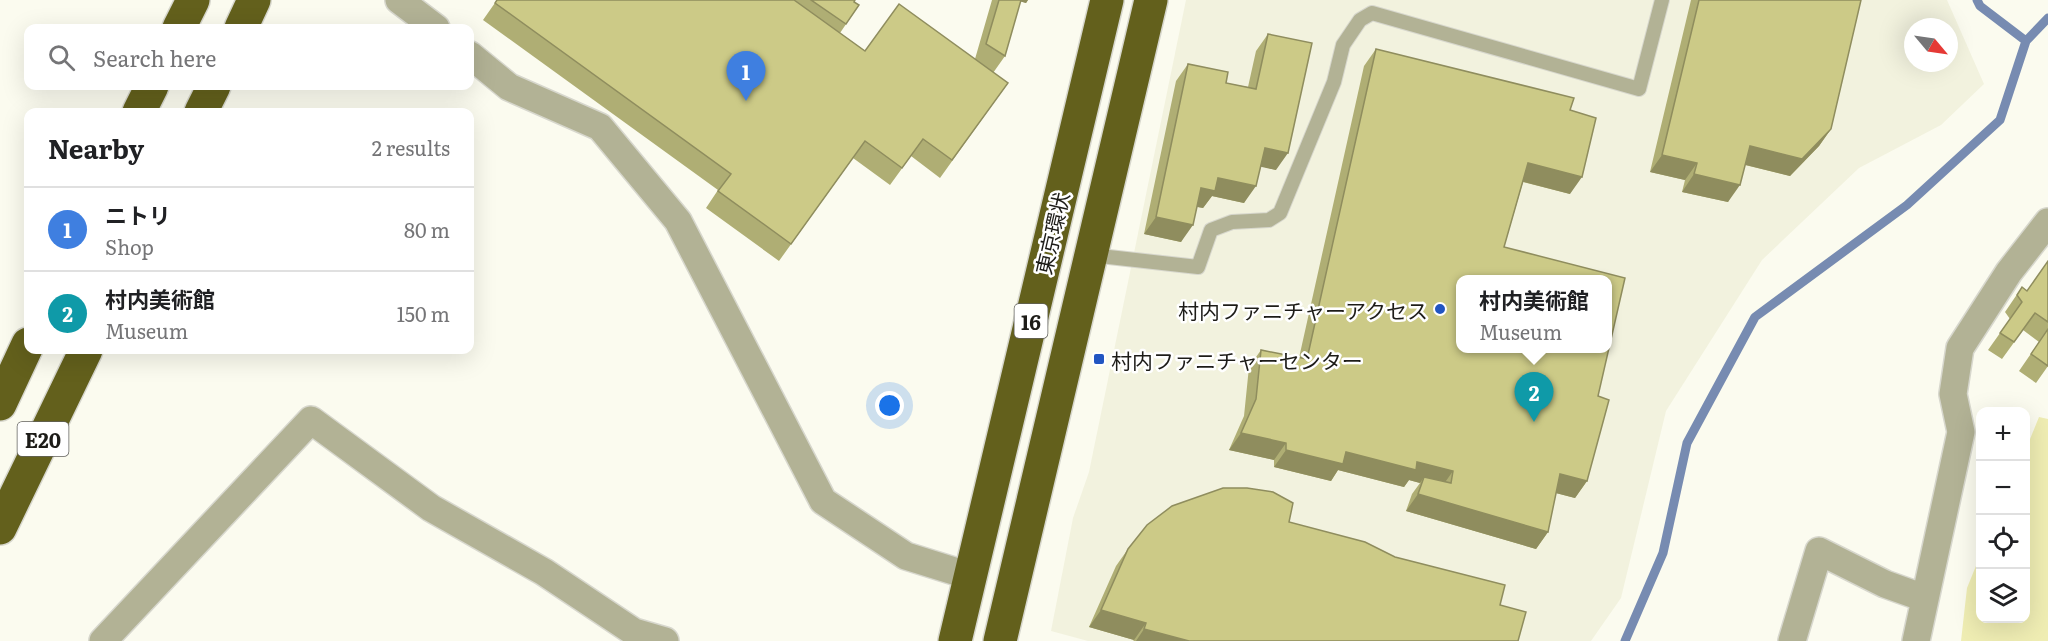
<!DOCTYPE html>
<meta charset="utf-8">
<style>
:root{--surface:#fff;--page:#f2f2f2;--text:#202124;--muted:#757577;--line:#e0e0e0;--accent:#2155c2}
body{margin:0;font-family:Literata,"Noto Sans JP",serif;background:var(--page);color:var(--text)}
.controls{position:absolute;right:18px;bottom:18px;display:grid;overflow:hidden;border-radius:12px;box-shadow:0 6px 24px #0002}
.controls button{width:54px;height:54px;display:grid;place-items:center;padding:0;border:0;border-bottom:2px solid var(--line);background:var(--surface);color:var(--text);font:30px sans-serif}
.compass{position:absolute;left:1904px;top:18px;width:54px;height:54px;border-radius:50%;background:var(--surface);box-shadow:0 6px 24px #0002;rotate:119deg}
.you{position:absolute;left:890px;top:406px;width:21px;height:21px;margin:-15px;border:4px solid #fff;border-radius:50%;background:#1a73e8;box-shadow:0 0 0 9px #1a73e833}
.badge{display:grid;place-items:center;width:39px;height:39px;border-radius:50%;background:var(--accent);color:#fff;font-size:20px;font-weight:700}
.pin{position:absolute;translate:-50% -50px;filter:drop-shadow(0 2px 3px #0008)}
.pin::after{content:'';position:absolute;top:32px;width:21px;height:18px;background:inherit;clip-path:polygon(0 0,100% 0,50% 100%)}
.popup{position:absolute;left:1456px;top:275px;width:156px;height:78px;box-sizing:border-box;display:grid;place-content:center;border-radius:12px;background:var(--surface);filter:drop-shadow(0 2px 4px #0005);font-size:20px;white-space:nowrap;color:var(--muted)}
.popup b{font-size:22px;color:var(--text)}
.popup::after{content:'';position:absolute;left:50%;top:100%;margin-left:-12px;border:12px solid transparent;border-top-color:var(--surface)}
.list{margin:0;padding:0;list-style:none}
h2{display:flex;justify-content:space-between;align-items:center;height:78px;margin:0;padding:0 24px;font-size:26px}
h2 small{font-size:20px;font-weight:400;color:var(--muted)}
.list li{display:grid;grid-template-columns:39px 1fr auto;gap:18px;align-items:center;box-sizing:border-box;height:84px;padding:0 24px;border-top:2px solid var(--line)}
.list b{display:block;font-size:22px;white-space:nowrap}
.list p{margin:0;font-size:20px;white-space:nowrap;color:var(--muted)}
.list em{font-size:20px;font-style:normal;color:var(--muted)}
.icon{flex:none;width:33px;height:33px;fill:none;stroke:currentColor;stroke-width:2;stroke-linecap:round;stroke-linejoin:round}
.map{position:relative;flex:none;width:2048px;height:641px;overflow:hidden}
.search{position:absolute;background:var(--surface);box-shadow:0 6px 24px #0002;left:24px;top:24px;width:450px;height:66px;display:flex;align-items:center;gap:15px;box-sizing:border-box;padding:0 21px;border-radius:12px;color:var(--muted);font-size:22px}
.panel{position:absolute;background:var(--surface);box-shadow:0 6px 24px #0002;left:24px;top:108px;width:450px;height:246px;border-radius:12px}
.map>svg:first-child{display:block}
</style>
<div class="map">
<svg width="2048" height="641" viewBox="0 0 2048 641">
<rect width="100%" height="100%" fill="#fbfbef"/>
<path fill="#f2f2de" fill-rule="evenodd" d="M1186,0H1947L1984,84L1941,125L1859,168L1762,260L1666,411L1621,598L1591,641H1088L1051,631L1073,518L1089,472ZM1913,27H1949V63H1913ZM1460,280H1607V348H1460Z"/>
<path fill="#efedb3" d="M2039,417L2048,419V641H1961L1967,588L1980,556V618H2026V449Z"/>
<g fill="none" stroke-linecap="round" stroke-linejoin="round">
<path stroke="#778bb1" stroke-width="9" d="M1977,0L1980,6L2026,41
M1625,641L1663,553L1687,443L1755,317L1907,205L2000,120L2026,41L2048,18"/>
<defs>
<path id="lane" d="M1091,255L1198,267L1211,230L1232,222L1269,220L1280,213L1334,82L1343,45L1360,20L1372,13L1639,89L1662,0"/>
<path id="street" d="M399,0L436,28
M470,55L509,87L600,127L678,221L823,501L906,556L970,576
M103,641L311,420L431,508L544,572L634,632L665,641
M1792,641L1819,551L1885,584L1924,598
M1916,641L1961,432L1953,394L1960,348L2009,272L2048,222"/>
<path id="highway" d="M179,28L193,0
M241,28L254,0
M139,112L152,86
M201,112L214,86
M0,404L28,344
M0,528L86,350
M955,641L1107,0
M1000,641L1151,0"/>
</defs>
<use href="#lane" stroke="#d7d7cd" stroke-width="16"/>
<use href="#street" stroke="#d7d7cd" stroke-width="30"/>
<use href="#highway" stroke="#d7d7cd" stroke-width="36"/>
<use href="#lane" stroke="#b2b295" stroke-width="14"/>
<use href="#street" stroke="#b2b295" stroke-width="27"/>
<use href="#highway" stroke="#63601c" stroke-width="33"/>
</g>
<path fill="#afae74" d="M497,0H855L854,2L859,5L840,33L865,51L975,59L992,0H1028L1026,3L1020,1L1005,56L993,73L1008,83L940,178L911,156L890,185L853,158L779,261L706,208L718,190L483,20Z
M1691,0H1861L1831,129L1819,146L1790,176L1745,165L1728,202L1682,192L1685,180L1650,172Z
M1268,34L1276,170L1261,166L1244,203L1212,196L1203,208L1197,207L1181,242L1144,234L1176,81L1188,64L1226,83L1248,87L1256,51Z
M1376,49L1570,110V194L1523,182L1504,247L1598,396L1587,481L1575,498L1556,493L1548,532L1536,549L1406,511L1412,494L1420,483L1409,480L1404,487L1338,470L1331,481L1274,467V460L1229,450L1244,416L1249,367L1261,350L1299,358L1364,66Z
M2048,261V366L2036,383L2019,371L2039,342L2023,330L2002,359L1988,350L2010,319L2005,312L2022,287L2027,291Z
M1289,522L1395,557L1500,605L1518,641H1133L1134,640L1089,627L1116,566L1128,549Z"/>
<path fill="#8f8d5e" d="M1015,0H1028L1026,3Z
M1831,129L1819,146L1790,176L1738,163L1750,146Z
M1265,148L1288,153L1276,170L1253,165Z
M1662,155L1697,163L1685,180L1650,172Z
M1528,163L1582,177L1570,194L1516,180Z
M1694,174L1740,185L1728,202L1682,192Z
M1218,178L1256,186L1244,203L1212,196L1203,208L1189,205L1201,188Z
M1156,217L1193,225L1181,242L1144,234Z
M1241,433L1286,443L1274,460L1229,450Z
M1286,450L1346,452L1417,462L1453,471L1441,488L1424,477L1420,483L1409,480L1404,487L1338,470L1331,481L1274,467Z
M1560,474L1587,481L1575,498L1548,491Z
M1418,494L1548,532L1536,549L1406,511Z
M1101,610L1146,623L1134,640L1089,627Z
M1144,629L1189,641H1136Z"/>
<path fill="#ccca87" stroke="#8f8d5e" stroke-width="1.5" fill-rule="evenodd" d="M497,0H794L865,51L899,4L1008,83L952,160L923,139L902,168L865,141L791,244L718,191L731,174L495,3Z
M811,0H855L854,2L859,5L846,24Z
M999,0H1021L1005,56L986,44Z
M1699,0H1861L1831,129L1802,159L1750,146L1740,185L1694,174L1697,163L1662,155Z
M1268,34L1312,43L1288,153L1265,148L1256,186L1218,178L1215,191L1201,188L1193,225L1156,217L1188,64L1228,72L1226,83L1256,89Z
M1376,49L1574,98L1570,110L1596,118L1582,177L1528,163L1504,247L1625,278L1598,396L1609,400L1587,481L1560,474L1548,532L1418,494L1424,477L1451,483L1453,471L1417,462L1416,470L1346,452L1343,464L1286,450V443L1241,433L1256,399L1261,350L1307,359ZM1461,279H1608V348H1461Z
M2048,261V322L2035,313L2014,342L2000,333L2022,302L2017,295L2022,287L2027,291Z
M2048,329V366L2031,354Z
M1223,488H1247L1273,492L1293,503L1289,522L1365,542L1395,557L1505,585L1500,605L1526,612L1518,641H1189L1144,629L1146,623L1101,610L1128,549L1147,525L1172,506Z"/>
<g fill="#2155c2" stroke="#fff" stroke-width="2">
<circle cx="1440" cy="309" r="6"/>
<rect x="1093" y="353" width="12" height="12" rx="3"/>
</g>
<g text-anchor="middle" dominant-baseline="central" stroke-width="5" stroke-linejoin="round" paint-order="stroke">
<g fill="#fff" stroke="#61605d" stroke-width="1.5">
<rect x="1014.5" y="304" width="33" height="34" rx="4.5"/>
<rect x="17.5" y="422" width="51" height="34" rx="4.5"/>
</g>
<g font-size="20" font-weight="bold" fill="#1d1c18">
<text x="1031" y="321">16</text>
<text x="43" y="439">E20</text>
</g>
<g font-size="21" fill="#1d1c18" stroke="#fff">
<text transform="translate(1051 233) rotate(-77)">東京環状</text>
</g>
<g font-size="21" fill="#1d1c18" stroke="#fff" text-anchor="end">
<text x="1428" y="309">村内ファニチャーアクセス</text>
<text x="1111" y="359" text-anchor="start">村内ファニチャーセンター</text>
</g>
</g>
</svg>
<div class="controls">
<button>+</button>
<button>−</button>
<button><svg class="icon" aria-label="locate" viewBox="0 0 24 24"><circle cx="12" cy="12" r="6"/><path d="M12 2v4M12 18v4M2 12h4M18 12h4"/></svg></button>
<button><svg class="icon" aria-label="layers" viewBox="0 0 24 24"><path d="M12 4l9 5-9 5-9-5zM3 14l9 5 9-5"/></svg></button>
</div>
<svg class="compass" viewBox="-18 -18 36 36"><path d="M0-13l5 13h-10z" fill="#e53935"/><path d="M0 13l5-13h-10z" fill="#757577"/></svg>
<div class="you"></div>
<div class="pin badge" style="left:746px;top:101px;background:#3f7fe0">1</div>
<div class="pin badge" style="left:1534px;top:422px;background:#0f9aa8">2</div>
<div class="popup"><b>村内美術館</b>Museum</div>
<div class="search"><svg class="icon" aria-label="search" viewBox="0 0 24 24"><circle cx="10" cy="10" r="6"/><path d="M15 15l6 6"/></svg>Search here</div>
<section class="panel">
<h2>Nearby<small>2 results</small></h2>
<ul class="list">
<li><span class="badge" style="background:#3f7fe0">1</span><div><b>ニトリ</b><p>Shop</p></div><em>80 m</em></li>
<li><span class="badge" style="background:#0f9aa8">2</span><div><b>村内美術館</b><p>Museum</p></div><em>150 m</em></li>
</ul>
</section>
</div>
